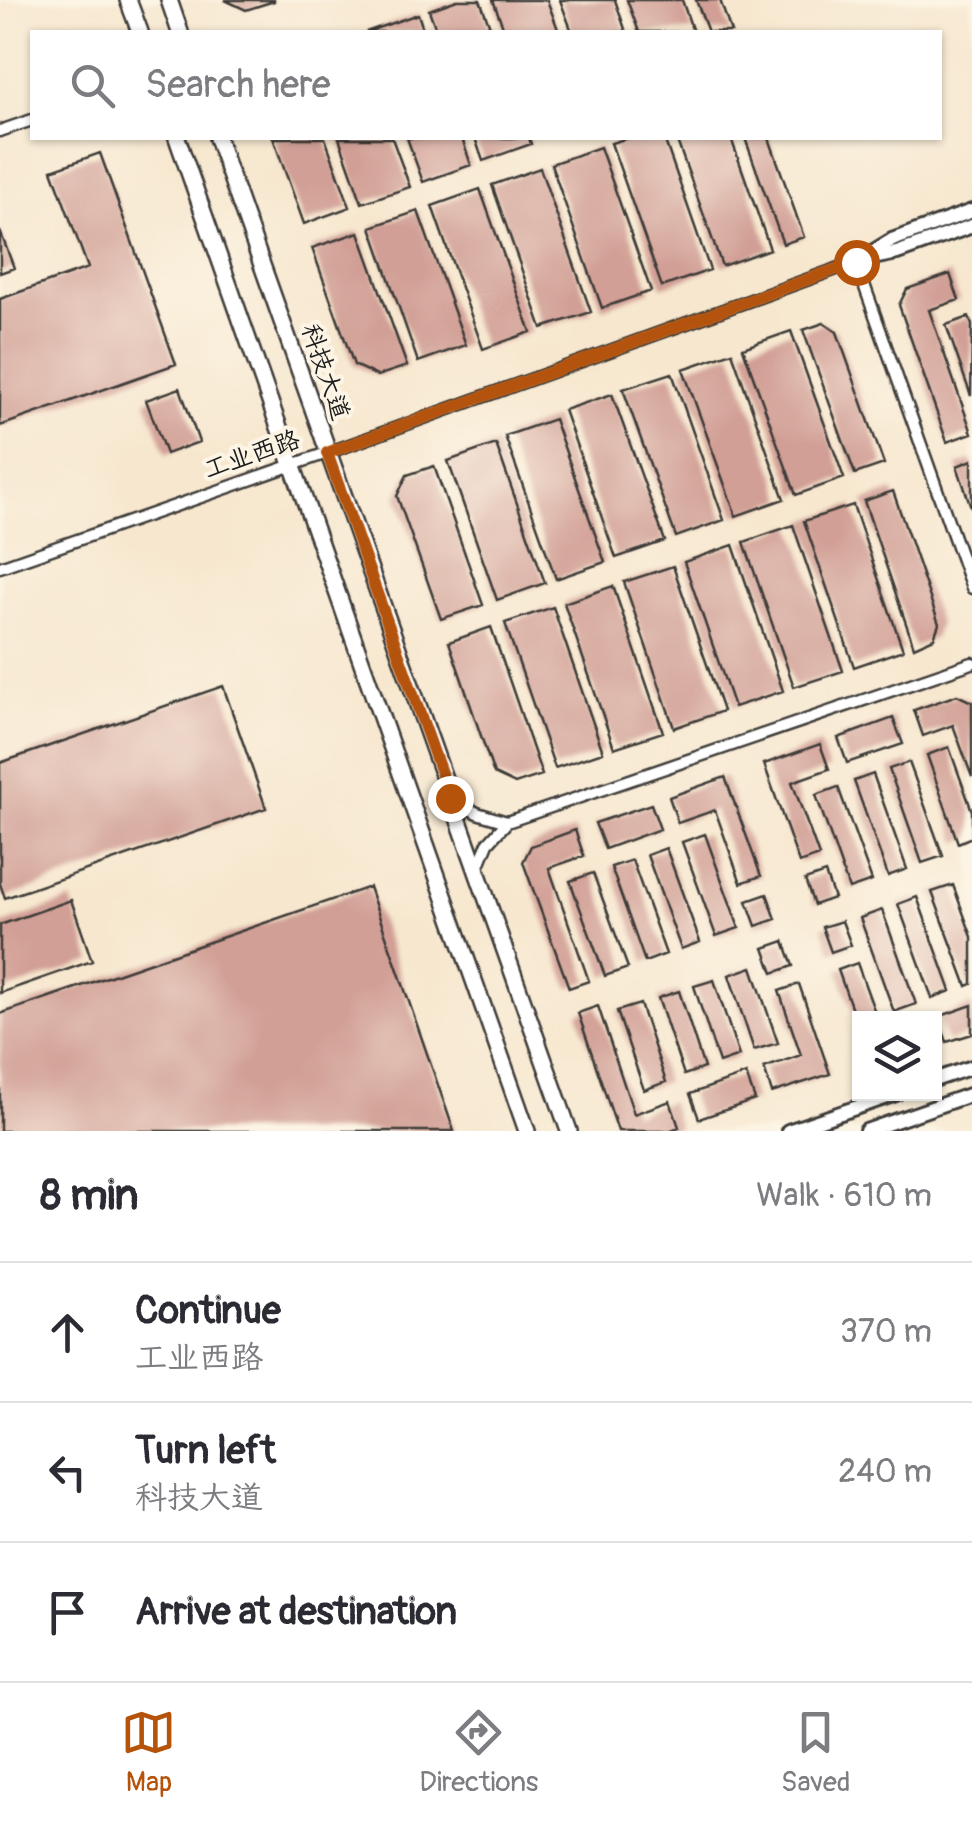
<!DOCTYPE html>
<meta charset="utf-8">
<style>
:root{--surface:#fff;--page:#f7f7f7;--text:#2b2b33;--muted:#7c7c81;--line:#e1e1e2;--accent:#b45309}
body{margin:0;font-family:Pangolin,"LXGW WenKai TC",sans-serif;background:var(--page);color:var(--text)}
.controls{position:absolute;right:30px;bottom:30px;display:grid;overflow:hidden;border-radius:0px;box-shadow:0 2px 8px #0004}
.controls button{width:90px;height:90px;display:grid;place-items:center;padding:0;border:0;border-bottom:2px solid var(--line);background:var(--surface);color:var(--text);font:50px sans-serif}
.stop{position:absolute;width:30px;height:30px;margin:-22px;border:8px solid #b45309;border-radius:50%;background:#fff}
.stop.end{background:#b45309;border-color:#fff;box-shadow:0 2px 10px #0008}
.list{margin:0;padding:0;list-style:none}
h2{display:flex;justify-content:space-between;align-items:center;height:130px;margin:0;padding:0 40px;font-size:42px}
h2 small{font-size:32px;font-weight:400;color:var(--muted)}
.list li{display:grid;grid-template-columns:65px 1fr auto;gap:30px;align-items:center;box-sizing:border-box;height:140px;padding:0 40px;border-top:2px solid var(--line)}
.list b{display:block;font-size:38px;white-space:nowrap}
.list p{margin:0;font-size:32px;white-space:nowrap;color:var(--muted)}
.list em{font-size:32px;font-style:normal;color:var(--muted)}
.icon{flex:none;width:55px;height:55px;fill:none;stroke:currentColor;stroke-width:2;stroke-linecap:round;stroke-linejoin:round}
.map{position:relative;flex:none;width:972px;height:1131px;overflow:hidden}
.search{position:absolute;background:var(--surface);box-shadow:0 2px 8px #0004;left:30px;right:30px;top:30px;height:110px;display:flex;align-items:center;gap:25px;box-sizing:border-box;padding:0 35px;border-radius:0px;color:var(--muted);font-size:38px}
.sheet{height:550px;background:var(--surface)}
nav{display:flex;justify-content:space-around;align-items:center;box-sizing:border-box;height:140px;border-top:2px solid var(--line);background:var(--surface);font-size:28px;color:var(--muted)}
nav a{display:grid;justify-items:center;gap:5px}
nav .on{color:var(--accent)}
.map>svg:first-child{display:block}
</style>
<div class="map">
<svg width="972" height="1131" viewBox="0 0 972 1131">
<rect width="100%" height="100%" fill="#fcf5e5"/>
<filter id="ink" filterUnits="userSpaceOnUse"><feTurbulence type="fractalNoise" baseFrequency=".01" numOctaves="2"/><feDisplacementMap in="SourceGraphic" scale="20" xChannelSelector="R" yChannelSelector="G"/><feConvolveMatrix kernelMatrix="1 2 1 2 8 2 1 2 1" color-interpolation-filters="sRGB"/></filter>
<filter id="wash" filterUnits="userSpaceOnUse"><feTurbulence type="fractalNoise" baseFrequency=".0048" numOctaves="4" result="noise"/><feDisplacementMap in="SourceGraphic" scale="40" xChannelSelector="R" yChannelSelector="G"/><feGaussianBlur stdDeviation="2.25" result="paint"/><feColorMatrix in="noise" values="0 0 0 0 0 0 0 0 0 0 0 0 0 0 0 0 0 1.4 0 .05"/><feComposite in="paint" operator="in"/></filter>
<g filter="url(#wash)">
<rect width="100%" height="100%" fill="#f7e7cf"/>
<g id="blocks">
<path fill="#d19f95" d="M225,0H274V1L246,10Z
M457,0H480L492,32H437L429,10Z
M493,0H547L559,32H505Z
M560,0H615L626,32H572Z
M627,0H682L693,32H639Z
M696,0H720L731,32H708Z
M418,14L424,32H366Z
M273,138H325L350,207L304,224Z
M339,138H392L410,187L362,203Z
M407,138H462L471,165L423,182Z
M475,138H529L531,144L483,161Z
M628,138H664L710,270L662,287L611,143Z
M676,138H731L770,249L722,266Z
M745,138H769L804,237L783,244Z
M600,147L651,291L602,308L551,164Z
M100,153L176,364L0,426V299L88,268L52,170Z
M540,168L591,312L542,328L492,185Z
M480,189L531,332L483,349L432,206Z
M418,211L466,345L418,362L371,227Z
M0,231L14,268L0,273Z
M359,232L407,366L377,376L354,365L312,248Z
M950,274L959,300L929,310L972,433L947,442L899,305L907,289Z
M969,317L972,325L971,396L946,325Z
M824,323L837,332L884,464L855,474L803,330Z
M791,331L844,478L796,495L743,348Z
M732,352L784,499L736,516L683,369Z
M672,373L724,520L676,537L623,389Z
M180,388L199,442L166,454L146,400Z
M612,394L665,541L616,558L564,410Z
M554,419L605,562L556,579L505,436Z
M496,444L545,583L497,600L448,461Z
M972,460V507H971L957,466Z
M434,466L483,605L441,619L397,496L407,475Z
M893,491L939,624L934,638L914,647L864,501Z
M853,505L903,650L854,667L804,521Z
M793,525L843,671L794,687L744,542Z
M733,545L783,691L734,707L684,562Z
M673,566L723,711L674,728L624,582Z
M613,586L663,732L614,748L564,603Z
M553,607L603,752L555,768L505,623Z
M491,627L542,775L515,784L494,774L449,642Z
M223,686L266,808L5,898L0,884V763Z
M957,695L972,702V777L953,725L923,736L914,710Z
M893,718L903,744L847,763L838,738Z
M820,744L829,769L792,782L819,856L799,863L764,764Z
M949,747L972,811V837L958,843L927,755Z
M909,762L943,856L922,863L889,769Z
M873,774L907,869L888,876L854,781Z
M725,777L761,876L741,883L715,810L678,823L669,797Z
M838,787L872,881L849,889L816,795Z
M651,804L660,829L605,849L595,823Z
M575,830L584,856L549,868L589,981L569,988L523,862L531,846Z
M705,834L739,928L716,936L682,842Z
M666,848L700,942L681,949L647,855Z
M632,860L666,954L645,962L611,867Z
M593,873L628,968L605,976L570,881Z
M825,873L834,898L814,905L805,880Z
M953,885L972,937V984L967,986L932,892Z
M369,887L454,1131H0V1014Z
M767,894L776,919L756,926L747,901Z
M917,897L951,991L932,998L898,904Z
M71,900L92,961L0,993V925Z
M882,910L916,1004L894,1012L860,918Z
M842,921L851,945L831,952L822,927Z
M784,941L793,966L773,973L764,948Z
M857,963L877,1018H860L859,1029L838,970Z
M752,967L778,1043L754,1050L729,975Z
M714,980L739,1056L719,1063L694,986Z
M799,984L830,1074L772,1093L764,1068L801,1055L779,991Z
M679,991L704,1068L684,1075L658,998Z
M640,1004L666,1082L644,1090L617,1011Z
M972,1005V1034L947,1042L938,1017Z
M598,1006L634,1114L670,1101L679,1127L669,1131H618L578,1013Z
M746,1074L755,1100L699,1119L690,1094Z"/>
</g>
</g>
<g filter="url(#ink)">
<use href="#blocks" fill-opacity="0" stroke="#3d3a37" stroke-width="2.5"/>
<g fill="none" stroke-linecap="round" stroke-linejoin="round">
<defs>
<path id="minor" d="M0,131L32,120
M0,567L327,453L856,262L972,588
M453,799L477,813L507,822
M477,870L488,843L507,822L972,663"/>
<path id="tertiary" d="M868,259L897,253L972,226
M856,262L892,240L972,211
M934,1080L972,1067
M788,1131L896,1094
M866,1131L972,1094"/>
<path id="primary" d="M128,0L140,32
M169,0L180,32
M177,138L527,1131
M217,138L569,1131"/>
</defs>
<use href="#minor" stroke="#3d3a37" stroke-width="15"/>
<use href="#tertiary" stroke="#3d3a37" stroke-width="18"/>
<use href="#primary" stroke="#3d3a37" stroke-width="20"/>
<use href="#minor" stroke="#fff" stroke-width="10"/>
<use href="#tertiary" stroke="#fff" stroke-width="12"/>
<use href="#primary" stroke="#fff" stroke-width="15"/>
</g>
</g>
<g fill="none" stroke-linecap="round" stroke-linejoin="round" filter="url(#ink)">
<path stroke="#b45309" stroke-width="12" d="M450,798L327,453L856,262"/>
</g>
<g text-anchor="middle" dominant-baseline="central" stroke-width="8" stroke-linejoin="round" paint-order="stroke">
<g font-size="25" fill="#1c1c1c" stroke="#fcf5e5">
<text transform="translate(325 372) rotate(71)">科技大道</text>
<text transform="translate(252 455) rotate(-19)">工业西路</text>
</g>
</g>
</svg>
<div class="controls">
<button><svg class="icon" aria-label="layers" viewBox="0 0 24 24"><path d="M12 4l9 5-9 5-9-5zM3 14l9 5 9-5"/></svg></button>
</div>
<div class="stop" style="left:856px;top:262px"></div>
<div class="stop end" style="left:450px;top:798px"></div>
<div class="search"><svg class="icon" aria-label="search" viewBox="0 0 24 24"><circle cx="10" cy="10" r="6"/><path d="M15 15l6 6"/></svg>Search here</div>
</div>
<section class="sheet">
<h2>8 min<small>Walk · 610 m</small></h2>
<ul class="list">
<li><svg class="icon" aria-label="ahead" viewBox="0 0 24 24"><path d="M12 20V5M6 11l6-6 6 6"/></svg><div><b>Continue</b><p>工业西路</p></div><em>370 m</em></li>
<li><svg class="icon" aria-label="left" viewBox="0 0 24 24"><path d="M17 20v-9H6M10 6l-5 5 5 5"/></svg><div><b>Turn left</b><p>科技大道</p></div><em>240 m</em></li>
<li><svg class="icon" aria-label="arrive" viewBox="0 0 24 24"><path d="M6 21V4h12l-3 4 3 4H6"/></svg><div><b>Arrive at destination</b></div></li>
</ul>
</section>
<nav>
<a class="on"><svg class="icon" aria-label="map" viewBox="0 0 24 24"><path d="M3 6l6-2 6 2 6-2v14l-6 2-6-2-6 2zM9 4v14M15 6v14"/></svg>Map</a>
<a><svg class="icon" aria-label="directions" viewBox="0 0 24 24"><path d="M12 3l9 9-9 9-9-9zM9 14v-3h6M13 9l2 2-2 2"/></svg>Directions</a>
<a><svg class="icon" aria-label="saved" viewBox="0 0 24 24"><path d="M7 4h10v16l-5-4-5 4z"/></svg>Saved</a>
</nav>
